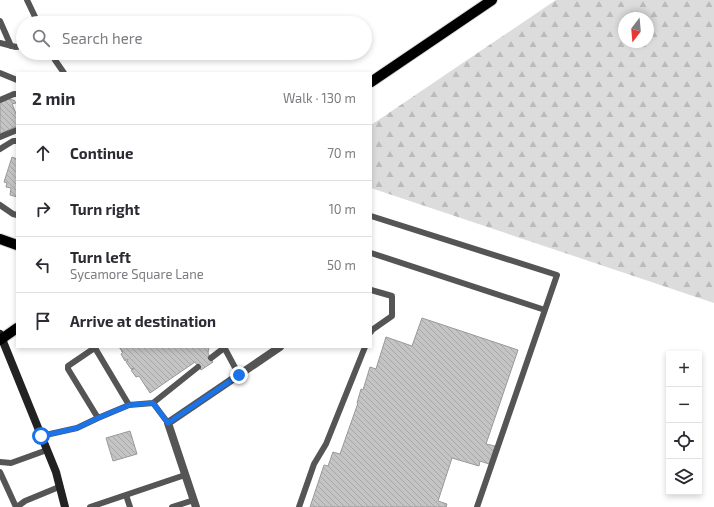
<!DOCTYPE html>
<meta charset="utf-8">
<style>
:root{--surface:#fff;--page:#f2f2f3;--text:#2b2b33;--muted:#7c7c81;--line:#e1e1e2}
body{margin:0;font-family:"Exo 2",sans-serif;background:var(--page);color:var(--text)}
.controls{position:absolute;right:12px;bottom:12px;display:grid;overflow:hidden;border-radius:0px;box-shadow:0 2px 6px #0003}
.controls button{width:36px;height:36px;display:grid;place-items:center;padding:0;border:0;border-bottom:1px solid var(--line);background:var(--surface);color:var(--text);font:20px sans-serif}
.compass{position:absolute;left:618px;top:12px;width:36px;height:36px;border-radius:50%;background:var(--surface);box-shadow:0 2px 6px #0003;rotate:196deg}
.stop{position:absolute;width:12px;height:12px;margin:-9px;border:3px solid #1a73e8;border-radius:50%;background:#fff}
.stop.end{background:#1a73e8;border-color:#fff;box-shadow:0 1px 4px #0008}
.list{margin:0;padding:0;list-style:none}
h2{display:flex;justify-content:space-between;align-items:center;height:52px;margin:0;padding:0 16px;font-size:17px}
h2 small{font-size:13px;font-weight:400;color:var(--muted)}
.list li{display:grid;grid-template-columns:26px 1fr auto;gap:12px;align-items:center;box-sizing:border-box;height:56px;padding:0 16px;border-top:1px solid var(--line)}
.list b{display:block;font-size:15px;white-space:nowrap}
.list p{margin:0;font-size:13px;white-space:nowrap;color:var(--muted)}
.list em{font-size:13px;font-style:normal;color:var(--muted)}
.icon{flex:none;width:22px;height:22px;fill:none;stroke:currentColor;stroke-width:2;stroke-linecap:round;stroke-linejoin:round}
.map{position:relative;flex:none;width:714px;height:507px;overflow:hidden}
.search{position:absolute;background:var(--surface);box-shadow:0 2px 6px #0003;left:16px;top:16px;width:356px;height:44px;display:flex;align-items:center;gap:10px;box-sizing:border-box;padding:0 14px;border-radius:22px;color:var(--muted);font-size:15px}
.panel{position:absolute;background:var(--surface);box-shadow:0 2px 6px #0003;left:16px;top:72px;width:356px;height:276px;border-radius:0px}
.map>svg:first-child{display:block}
</style>
<div class="map">
<svg width="714" height="507" viewBox="0 0 714 507">
<defs>
<pattern id="forest-firs" width="22" height="20" patternUnits="userSpaceOnUse"><rect width="22" height="20" fill="#dcdcdc"/><path d="M5 1l3.5 6h-7zM16 11l3.5 6h-7z" fill="#bbb"/></pattern>
<pattern id="building-back-hatch" width="6" height="6" patternUnits="userSpaceOnUse"><rect width="6" height="6" fill="#c4c4c4"/><path d="M-1 5l2 2M0 0l6 6M5-1l2 2" fill="none" stroke="#a7a7a7"/></pattern>
</defs>
<rect width="100%" height="100%" fill="#fff"/>
<path fill="url(#forest-firs)" fill-rule="evenodd" d="M556,0H714V303L371,188V125ZM624,18H648V42H624Z"/>
<path fill="url(#building-back-hatch)" stroke="#999" d="M8,99L13,100H14L16,103L12,104L17,116V126L0,134V102Z
M12,157L17,159V197L10,195L11,188L6,187L7,183L4,182Z
M422,318L518,350L486,444L495,446L489,464L480,461L479,466L452,458L438,501L447,504L446,507H310L324,465L328,466L333,452L340,454L358,403H357L361,389L363,390L370,367L376,369L386,337L412,346Z
M120,347H209L208,353L213,362L201,370L195,362L150,393L139,376L136,377L131,370L134,369V368L131,369L126,362L128,360V359L125,361L121,354L123,352L121,351L122,350L120,349Z
M130,431L137,454L113,461L106,438Z"/>
<g fill="none" stroke-linecap="round" stroke-linejoin="round">
<defs>
<path id="primary" d="M371,82L492,0
M0,239L17,245
M0,340L17,328"/>
</defs>
<use href="#primary" stroke="#dbdbdb" stroke-width="12"/>
<path stroke="#555" stroke-width="6" d="M27,0L38,23
M0,21L11,46
M0,43L16,47L23,46
M52,53L55,60L64,73
M0,73L17,80
M0,100L14,94H17
M0,137L17,130
M0,149L13,141H17
M0,205L13,214L17,215
M371,216L557,275L477,507
M371,253L545,310
M371,290L392,296V316L372,330L371,332
M96,347L68,366V369L98,418
M224,347L239,375
M95,348L129,405
M211,358L224,348
M153,403L168,423
M41,436L77,428L98,418L129,405L153,403L198,367
M0,462L11,463L47,450
M0,472L16,507
M126,495L130,507
M17,507L25,501L59,487
M90,507L185,475
M172,507L194,500
M299,507L314,464L326,444L365,347"/>
<path stroke="#555" stroke-width="8" d="M196,507L168,423L280,347"/>
<path stroke="#222" stroke-width="8" d="M0,334L56,472L65,507"/>
<use href="#primary" stroke="#000" stroke-width="10"/>
</g>
<g fill="none" stroke-linecap="round" stroke-linejoin="round">
<path stroke="#1a73e8" stroke-width="5" d="M41,436L77,428L98,418L129,405L153,403L168,423L239,375"/>
</g>
</svg>
<div class="controls">
<button>+</button>
<button>−</button>
<button><svg class="icon" aria-label="locate" viewBox="0 0 24 24"><circle cx="12" cy="12" r="6"/><path d="M12 2v4M12 18v4M2 12h4M18 12h4"/></svg></button>
<button><svg class="icon" aria-label="layers" viewBox="0 0 24 24"><path d="M12 4l9 5-9 5-9-5zM3 14l9 5 9-5"/></svg></button>
</div>
<svg class="compass" viewBox="-18 -18 36 36"><path d="M0-13l5 13h-10z" fill="#e53935"/><path d="M0 13l5-13h-10z" fill="#7c7c81"/></svg>
<div class="stop" style="left:41px;top:436px"></div>
<div class="stop end" style="left:239px;top:375px"></div>
<div class="search"><svg class="icon" aria-label="search" viewBox="0 0 24 24"><circle cx="10" cy="10" r="6"/><path d="M15 15l6 6"/></svg>Search here</div>
<section class="panel">
<h2>2 min<small>Walk · 130 m</small></h2>
<ul class="list">
<li><svg class="icon" aria-label="ahead" viewBox="0 0 24 24"><path d="M12 20V5M6 11l6-6 6 6"/></svg><div><b>Continue</b></div><em>70 m</em></li>
<li><svg class="icon" aria-label="right" viewBox="0 0 24 24"><path d="M7 20v-9h11M14 6l5 5-5 5"/></svg><div><b>Turn right</b></div><em>10 m</em></li>
<li><svg class="icon" aria-label="left" viewBox="0 0 24 24"><path d="M17 20v-9H6M10 6l-5 5 5 5"/></svg><div><b>Turn left</b><p>Sycamore Square Lane</p></div><em>50 m</em></li>
<li><svg class="icon" aria-label="arrive" viewBox="0 0 24 24"><path d="M6 21V4h12l-3 4 3 4H6"/></svg><div><b>Arrive at destination</b></div></li>
</ul>
</section>
</div>
